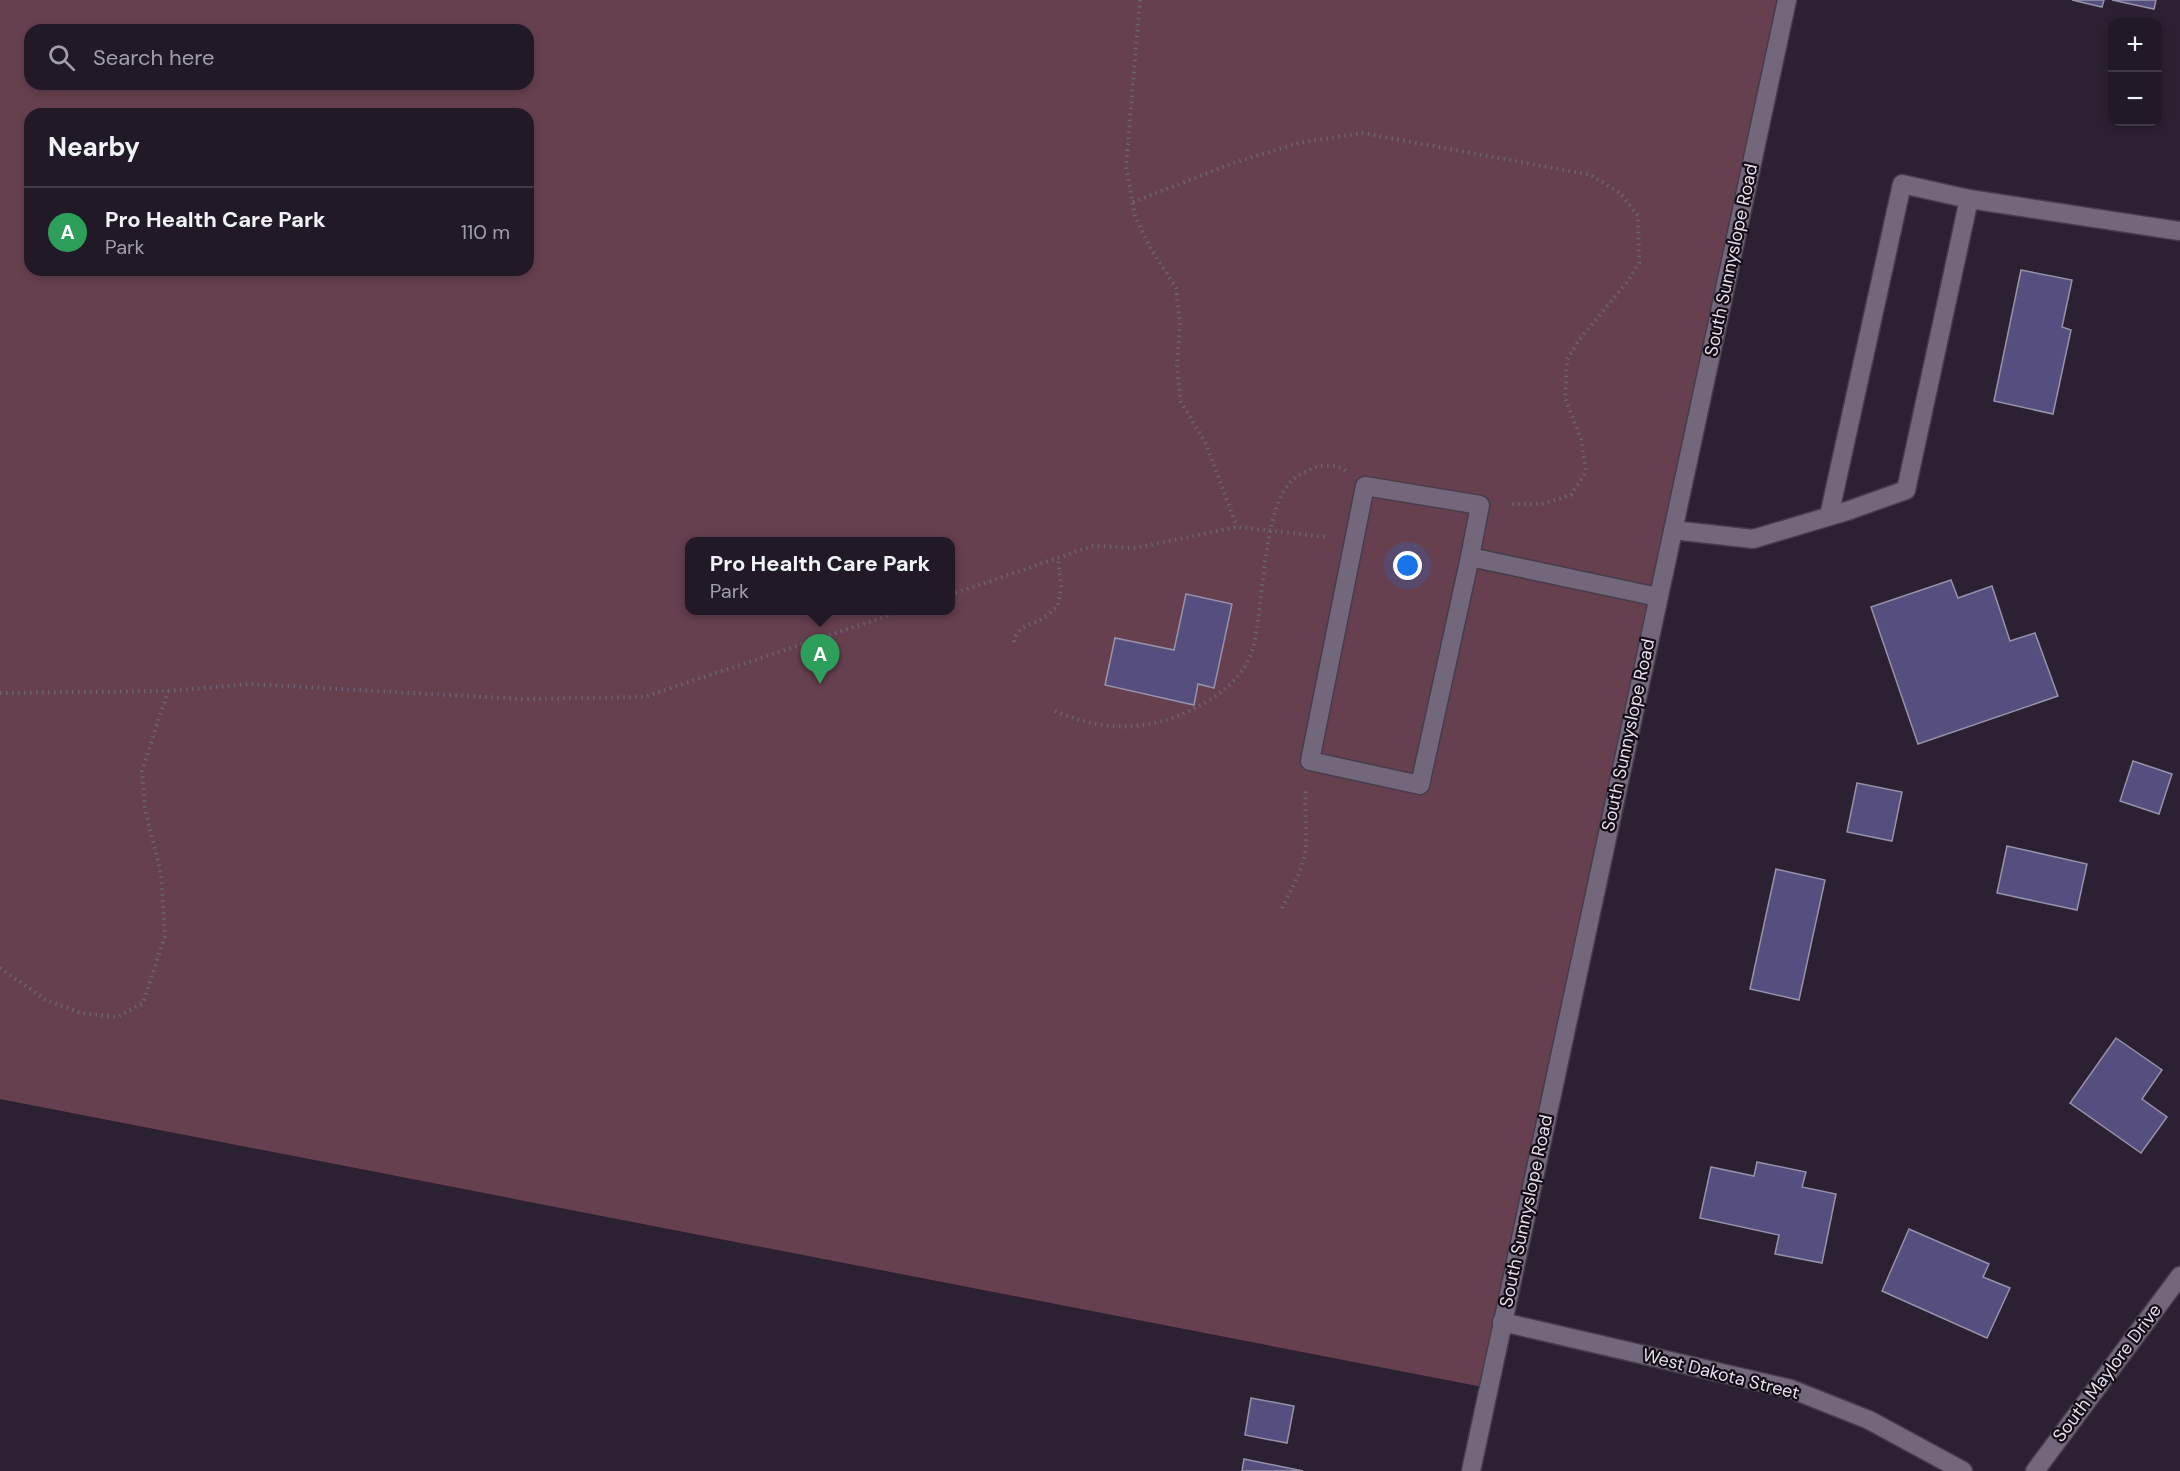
<!DOCTYPE html>
<meta charset="utf-8">
<style>
:root{--surface:#211926;--page:#2d2632;--text:#f1f3f6;--muted:#a2a0a7;--line:#3e3843;--accent:#d93025}
body{margin:0;font-family:"DM Sans",sans-serif;background:var(--page);color:var(--text)}
.controls{position:absolute;right:18px;top:18px;display:grid;overflow:hidden;border-radius:12px;box-shadow:0 3px 9px #0003}
.controls button{width:54px;height:54px;display:grid;place-items:center;padding:0;border:0;border-bottom:2px solid var(--line);background:var(--surface);color:var(--text);font:30px sans-serif}
.you{position:absolute;left:1408px;top:566px;width:21px;height:21px;margin:-15px;border:4px solid #fff;border-radius:50%;background:#1a73e8;box-shadow:0 0 0 9px #1a73e833}
.badge{display:grid;place-items:center;width:39px;height:39px;border-radius:50%;background:var(--accent);color:#fff;font-size:20px;font-weight:700}
.pin{position:absolute;translate:-50% -50px;filter:drop-shadow(0 2px 3px #0008)}
.pin::after{content:'';position:absolute;top:32px;width:21px;height:18px;background:inherit;clip-path:polygon(0 0,100% 0,50% 100%)}
.popup{position:absolute;left:685px;top:537px;width:270px;height:78px;box-sizing:border-box;display:grid;place-content:center;border-radius:12px;background:var(--surface);filter:drop-shadow(0 2px 4px #0005);font-size:20px;white-space:nowrap;color:var(--muted)}
.popup b{font-size:22px;color:var(--text)}
.popup::after{content:'';position:absolute;left:50%;top:100%;margin-left:-12px;border:12px solid transparent;border-top-color:var(--surface)}
.list{margin:0;padding:0;list-style:none}
h2{display:flex;justify-content:space-between;align-items:center;height:78px;margin:0;padding:0 24px;font-size:26px}
h2 small{font-size:20px;font-weight:400;color:var(--muted)}
.list li{display:grid;grid-template-columns:39px 1fr auto;gap:18px;align-items:center;box-sizing:border-box;height:90px;padding:0 24px;border-top:2px solid var(--line)}
.list b{display:block;font-size:22px;white-space:nowrap}
.list p{margin:0;font-size:20px;white-space:nowrap;color:var(--muted)}
.list em{font-size:20px;font-style:normal;color:var(--muted)}
.icon{flex:none;width:33px;height:33px;fill:none;stroke:currentColor;stroke-width:2;stroke-linecap:round;stroke-linejoin:round}
.map{position:relative;flex:none;width:2180px;height:1471px;overflow:hidden}
.search{position:absolute;background:var(--surface);box-shadow:0 3px 9px #0003;left:24px;top:24px;width:510px;height:66px;display:flex;align-items:center;gap:15px;box-sizing:border-box;padding:0 21px;border-radius:18px;color:var(--muted);font-size:22px}
.panel{position:absolute;background:var(--surface);box-shadow:0 3px 9px #0003;left:24px;top:108px;width:510px;height:168px;border-radius:18px}
.map>svg:first-child{display:block}
</style>
<div class="map">
<svg width="2180" height="1471" viewBox="0 0 2180 1471">
<rect width="100%" height="100%" fill="#2c2133"/>
<path fill="#674050" fill-rule="evenodd" d="M0,0H1787L1488,1388L0,1099ZM30,30H528V84H30ZM30,114H528V270H30ZM690,542H950V610H690Z"/>
<path fill="#564e7e" stroke="#9592aa" stroke-width="1.5" d="M2072,0H2104L2102,7Z
M2112,0H2156L2154,9Z
M2021,270L2072,280L2062,327L2071,330L2053,414L1994,401Z
M1951,580L1958,598L1992,586L2010,641L2035,633L2058,696L1918,744L1871,607Z
M1186,594L1232,604L1214,688L1198,684L1194,705L1105,685L1115,638L1174,650Z
M2133,761L2172,774L2159,814L2120,801Z
M1857,783L1902,792L1892,841L1847,832Z
M2007,846L2087,864L2077,910L1997,893Z
M1776,869L1825,880L1799,1000L1750,989Z
M2116,1038L2162,1070L2142,1099L2167,1117L2141,1153L2070,1103Z
M1757,1162L1806,1172L1802,1187L1836,1194L1822,1263L1775,1254L1779,1235L1700,1218L1711,1167L1754,1176Z
M1909,1229L1989,1264L1983,1277L2010,1288L1987,1338L1882,1291Z
M1251,1398L1294,1406L1287,1443L1245,1435Z
M1244,1459L1303,1471H1242Z"/>
<g fill="none" stroke-linecap="round" stroke-linejoin="round">
<defs>
<path id="minor" d="M1969,199L2180,231
M1673,530L1753,539L1847,511L1906,490L1969,199L1902,184L1829,516
M1470,557L1480,505L1365,486L1310,761L1420,785L1470,557L1658,597
M1502,1322L1791,1389L1869,1420L1963,1471
M1471,1471L1787,0
M2035,1471L2180,1276"/>
</defs>
<use href="#minor" stroke="#463d4c" stroke-width="21"/>
<path stroke="#6b6272" stroke-width="4" stroke-dasharray="1.5 4.5" stroke-linecap="butt" d="M1140,0L1126,167L1135,216L1151,249L1176,288L1180,323L1177,367L1181,402L1206,444L1237,527
M1133,202L1236,162L1299,143L1362,133L1591,175L1620,193L1638,216L1639,263L1628,281L1579,340L1567,360L1565,398L1581,439L1586,472L1571,495L1542,504H1508
M950,595L1092,546L1136,548L1237,527L1327,537
M1014,642C1017,625 1031,626 1043,618C1048,615 1053,610 1058,606L1061,586L1058,558
M0,693L168,691L249,684L522,699L644,697L905,610
M1055,711C1110,735 1160,731 1211,699C1230,687 1246,671 1253,648C1264,609 1262,502 1295,478C1300,474 1306,472 1311,469C1320,464 1338,464 1346,471
M1282,908C1291,889 1305,867 1306,846C1307,826 1304,808 1306,789
M0,968L46,1000L81,1013L117,1017L143,1003L165,936L161,874L145,809L142,771L168,691"/>
<use href="#minor" stroke="#73677c" stroke-width="18"/>
</g>
<g text-anchor="middle" dominant-baseline="central" stroke-width="4.5" stroke-linejoin="round" paint-order="stroke">
<g font-size="18" fill="#e6dfeb" stroke="#120d15">
<text transform="translate(1731 260) rotate(-78)">South Sunnyslope Road</text>
<text transform="translate(1628 735) rotate(-78)">South Sunnyslope Road</text>
<text transform="translate(1526 1211) rotate(-78)">South Sunnyslope Road</text>
<text transform="translate(2107 1373) rotate(-53)">South Maylore Drive</text>
<text transform="translate(1721 1374) rotate(14)">West Dakota Street</text>
</g>
</g>
</svg>
<div class="controls">
<button>+</button>
<button>−</button>
</div>
<div class="you"></div>
<div class="pin badge" style="left:820px;top:684px;background:#2e9e5b">A</div>
<div class="popup"><b>Pro Health Care Park</b>Park</div>
<div class="search"><svg class="icon" aria-label="search" viewBox="0 0 24 24"><circle cx="10" cy="10" r="6"/><path d="M15 15l6 6"/></svg>Search here</div>
<section class="panel">
<h2>Nearby<small></small></h2>
<ul class="list">
<li><span class="badge" style="background:#2e9e5b">A</span><div><b>Pro Health Care Park</b><p>Park</p></div><em>110 m</em></li>
</ul>
</section>
</div>
